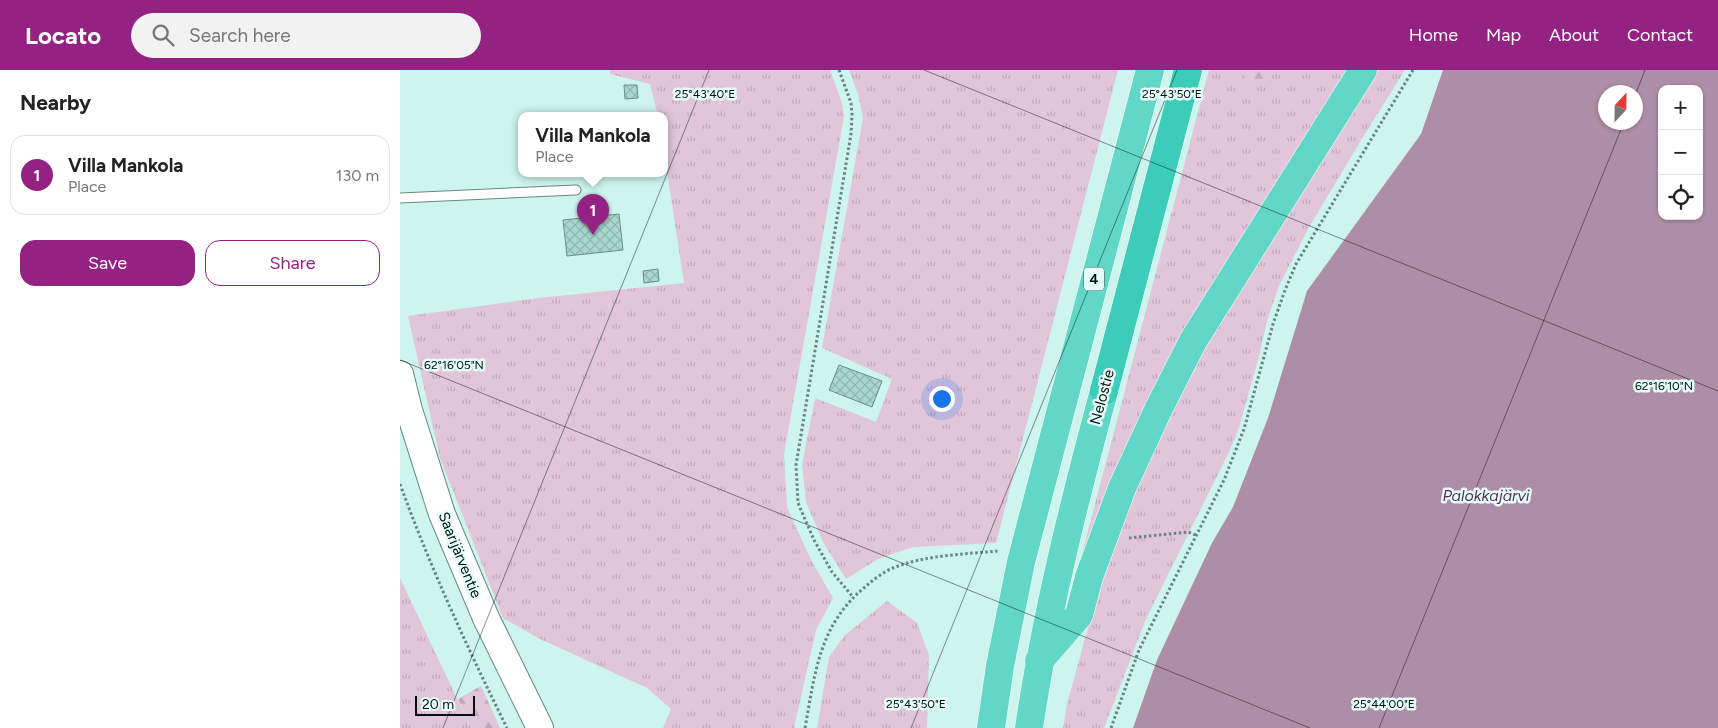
<!DOCTYPE html>
<meta charset="utf-8">
<style>
:root{--surface:#fff;--page:#f2f2f2;--text:#222;--muted:#767676;--line:#e0e0e0;--accent:#932283}
body{margin:0;font-family:Figtree,sans-serif;background:var(--page);color:var(--text)}
.controls{position:absolute;right:15px;top:15px;display:grid;overflow:hidden;border-radius:10px;box-shadow:0 1px 4px #0004}
.controls button{width:45px;height:45px;display:grid;place-items:center;padding:0;border:0;border-bottom:1px solid var(--line);background:var(--surface);color:var(--text);font:25px sans-serif}
.compass{position:absolute;left:1198px;top:15px;width:45px;height:45px;border-radius:50%;background:var(--surface);box-shadow:0 1px 4px #0004;rotate:22deg}
.scale{position:absolute;left:15px;bottom:12px;width:60px;box-sizing:border-box;padding-left:5px;border:2px solid #03100d;border-top:0;font-size:14px;line-height:18px;white-space:nowrap;color:#03100d;-webkit-text-stroke:4px #e6fef9;paint-order:stroke}
.you{position:absolute;left:541px;top:328px;width:18px;height:18px;margin:-12px;border:4px solid #fff;border-radius:50%;background:#1a73e8;box-shadow:0 0 0 8px #1a73e833}
.badge{display:grid;place-items:center;width:32px;height:32px;border-radius:50%;background:var(--accent);color:#fff;font-size:16px;font-weight:700}
.pin{position:absolute;translate:-50% -41px;filter:drop-shadow(0 1px 2px #0008)}
.pin::after{content:'';position:absolute;top:26px;width:18px;height:15px;background:inherit;clip-path:polygon(0 0,100% 0,50% 100%)}
.popup{position:absolute;left:118px;top:42px;width:150px;height:65px;box-sizing:border-box;display:grid;place-content:center;border-radius:10px;background:var(--surface);filter:drop-shadow(0 1px 4px #0005);font-size:16px;white-space:nowrap;color:var(--muted)}
.popup b{font-size:19px;color:var(--text)}
.popup::after{content:'';position:absolute;left:50%;top:100%;margin-left:-10px;border:10px solid transparent;border-top-color:var(--surface)}
.list{margin:0;padding:0;list-style:none}
h2{display:flex;justify-content:space-between;align-items:center;height:65px;margin:0;padding:0 20px;font-size:21px}
h2 small{font-size:16px;font-weight:400;color:var(--muted)}
.list li{display:grid;grid-template-columns:32px 1fr auto;gap:15px;align-items:center;box-sizing:border-box;height:80px;margin:0 10px 10px;padding:0 10px;border:1px solid var(--line);border-radius:15px}
.list b{display:block;font-size:19px;white-space:nowrap}
.list p{margin:0;font-size:16px;white-space:nowrap;color:var(--muted)}
.list em{font-size:16px;font-style:normal;color:var(--muted)}
.actions{display:flex;gap:10px;padding:15px 20px}
.actions a{flex:1;padding:11px 0;border:1px solid var(--accent);border-radius:15px;text-align:center;font-size:18px;color:var(--accent)}
.actions .main{background:var(--accent);color:#fff}
.icon{flex:none;width:28px;height:28px;fill:none;stroke:currentColor;stroke-width:2;stroke-linecap:round;stroke-linejoin:round}
.map{position:relative;flex:none;width:1318px;height:658px;overflow:hidden}
header{display:flex;align-items:center;gap:30px;box-sizing:border-box;height:70px;padding:0 25px;background:var(--accent);color:#fff}
header strong{font-size:24px}
nav{display:flex;gap:28px;margin-inline-start:auto;font-size:18px}
.search{width:350px;height:45px;background:var(--page);display:flex;align-items:center;gap:12px;box-sizing:border-box;padding:0 18px;border-radius:28px;color:var(--muted);font-size:19px}
main{display:flex}
aside{flex:1;background:var(--surface)}
.map>svg:first-child{display:block}
</style>
<header>
<strong>Locato</strong>
<div class="search"><svg class="icon" aria-label="search" viewBox="0 0 24 24"><circle cx="10" cy="10" r="6"/><path d="M15 15l6 6"/></svg>Search here</div>
<nav><a>Home</a><a>Map</a><a>About</a><a>Contact</a></nav>
</header>
<main>
<aside>
<h2>Nearby<small></small></h2>
<ul class="list">
<li><span class="badge">1</span><div><b>Villa Mankola</b><p>Place</p></div><em>130 m</em></li>
</ul>
<div class="actions"><a class="main">Save</a><a>Share</a></div>
</aside>
<div class="map">
<svg width="1318" height="658" viewBox="0 0 1318 658">
<defs>
<pattern id="grass-tufts" width="24" height="20" patternUnits="userSpaceOnUse" patternTransform="scale(1.25)"><rect width="24" height="20" fill="#e1c6da"/><path d="M3 7l-1-3M5 7V3M7 7l1-3M15 17l-1-3M17 17v-4M19 17l1-3" fill="none" stroke="#bfa9ba"/></pattern>
<pattern id="forest-firs" width="22" height="20" patternUnits="userSpaceOnUse" patternTransform="scale(1.25)"><rect width="22" height="20" fill="#e1c6da"/><path d="M5 1l3.5 6h-7zM16 11l3.5 6h-7z" fill="#bfa9ba"/></pattern>
<pattern id="building-cross-hatch" width="8" height="8" patternUnits="userSpaceOnUse" patternTransform="scale(1.25)"><rect width="8" height="8" fill="#a8d7cf"/><path d="M0 0l8 8M0 8l8-8" fill="none" stroke="#8fb8b1"/></pattern>
</defs>
<rect width="100%" height="100%" fill="#cdf4ed"/>
<path fill="url(#grass-tufts)" d="M210,0H430L442,33L444,47L384,384L387,437L411,490L433,528L416,560L394,658H263L271,639L247,618L140,569L103,548L40,388L8,246L139,228L284,213L264,82V46H258L250,14L210,4Z
M449,0H718L596,473L513,477L478,489L446,509L424,474L406,432L402,395L415,328L476,352L492,309L422,278L463,48L458,24Z
M809,0H847L845,12L862,11L875,0H950L673,518Z
M972,0H1005L963,67L908,159L879,216L867,251L858,290L839,358L829,382L746,549L704,658H663L667,634L698,522L734,423L803,275Z
M0,508L71,658H0Z
M487,531L517,553L529,585L527,658H417L429,587L445,565Z"/>
<path fill="url(#forest-firs)" d="M847,0H875L863,11L845,13Z
M81,616L100,658H71L58,629Z"/>
<path fill="#ae8ea6" fill-rule="evenodd" d="M1043,0H1318V658H733L757,590L812,473L833,437L868,348L907,221L1021,64ZM1262,19H1299V146H1262ZM1206,22H1236V52H1206Z"/>
<path fill="url(#building-cross-hatch)" stroke="#6a8e87" d="M224,15H237L238,28L225,29Z
M219,144L223,180L167,186L163,150Z
M258,199L259,211L244,213L243,201Z
M439,295L482,311L472,337L429,320Z"/>
<g fill="none" stroke-linecap="round" stroke-linejoin="round">
<defs>
<path id="service" d="M0,128L176,120"/>
<path id="secondary" d="M0,304L9,340L42,444L86,548L140,658"/>
<path id="trunk" d="M639,591L679,545L689,507L722,418L758,340L793,271L963,0
M591,658L600,596L621,492L750,0
M629,658C646,544 674,432 704,321"/>
<path id="motorway" d="M704,321L788,0"/>
</defs>
<use href="#service" stroke="#658982" stroke-width="11"/>
<use href="#secondary" stroke="#658982" stroke-width="28"/>
<use href="#trunk" stroke="#fff" stroke-width="29"/>
<use href="#motorway" stroke="#fff" stroke-width="29"/>
<path stroke="#6a847f" stroke-width="3" stroke-dasharray="2.5 2.5" stroke-linecap="butt" d="M439,0L451,33L452,44L451,64L396,395L398,433L414,470L432,502L453,527
M0,414C31,499 67,577 107,658
M729,468L788,462L796,465
M405,658C415,603 419,555 465,517C473,510 483,502 493,498C525,485 565,484 599,481
M711,658L739,580L824,410L844,359L873,254L885,220L896,194L1013,0"/>
<use href="#service" stroke="#fff" stroke-width="9"/>
<use href="#secondary" stroke="#fff" stroke-width="26"/>
<use href="#trunk" stroke="#62d7c8" stroke-width="28"/>
<use href="#motorway" stroke="#3bcdba" stroke-width="28"/>
</g>
<path fill="none" stroke="#03100d" stroke-width="1" stroke-opacity="0.45" d="M524,0L1318,321M1236,23L1245,0M0,290L910,658M43,658L309,0M511,658L777,0M979,658L1224,52"/>
<g text-anchor="middle" dominant-baseline="central" stroke-width="5" stroke-linejoin="round" paint-order="stroke">
<rect fill="#e6fef9" stroke="#475754" stroke-width="1" x="684" y="197.5" width="20" height="23" rx="4"/>
<g font-size="14" font-weight="bold" fill="#03100d">
<text x="694" y="209">4</text>
</g>
<g font-size="15" fill="#03100d" stroke="#e6fef9">
<text transform="translate(702 327) rotate(-75)">Nelostie</text>
<text transform="translate(60 485) rotate(68)">Saarijärventie</text>
</g>
<g font-size="16" font-style="italic" fill="#592e50" stroke="#e6fef9">
<text x="1086" y="425">Palokkajärvi</text>
</g>
</g>
<g font-size="12" text-anchor="middle" fill="#03100d" stroke="#e6fef9" stroke-width="5" stroke-linejoin="round" paint-order="stroke">
<text x="305" y="28">25°43'40"E</text>
<text x="772" y="28">25°43'50"E</text>
<text x="54" y="299">62°16'05"N</text>
<text x="1264" y="320">62°16'10"N</text>
<text x="516" y="638">25°43'50"E</text>
<text x="984" y="638">25°44'00"E</text>
</g>
</svg>
<div class="controls">
<button>+</button>
<button>−</button>
<button><svg class="icon" aria-label="locate" viewBox="0 0 24 24"><circle cx="12" cy="12" r="6"/><path d="M12 2v4M12 18v4M2 12h4M18 12h4"/></svg></button>
</div>
<svg class="compass" viewBox="-18 -18 36 36"><path d="M0-13l5 13h-10z" fill="#e53935"/><path d="M0 13l5-13h-10z" fill="#767676"/></svg>
<div class="scale">20 m</div>
<div class="you"></div>
<div class="pin badge" style="left:193px;top:165px">1</div>
<div class="popup"><b>Villa Mankola</b>Place</div>
</div>
</main>
